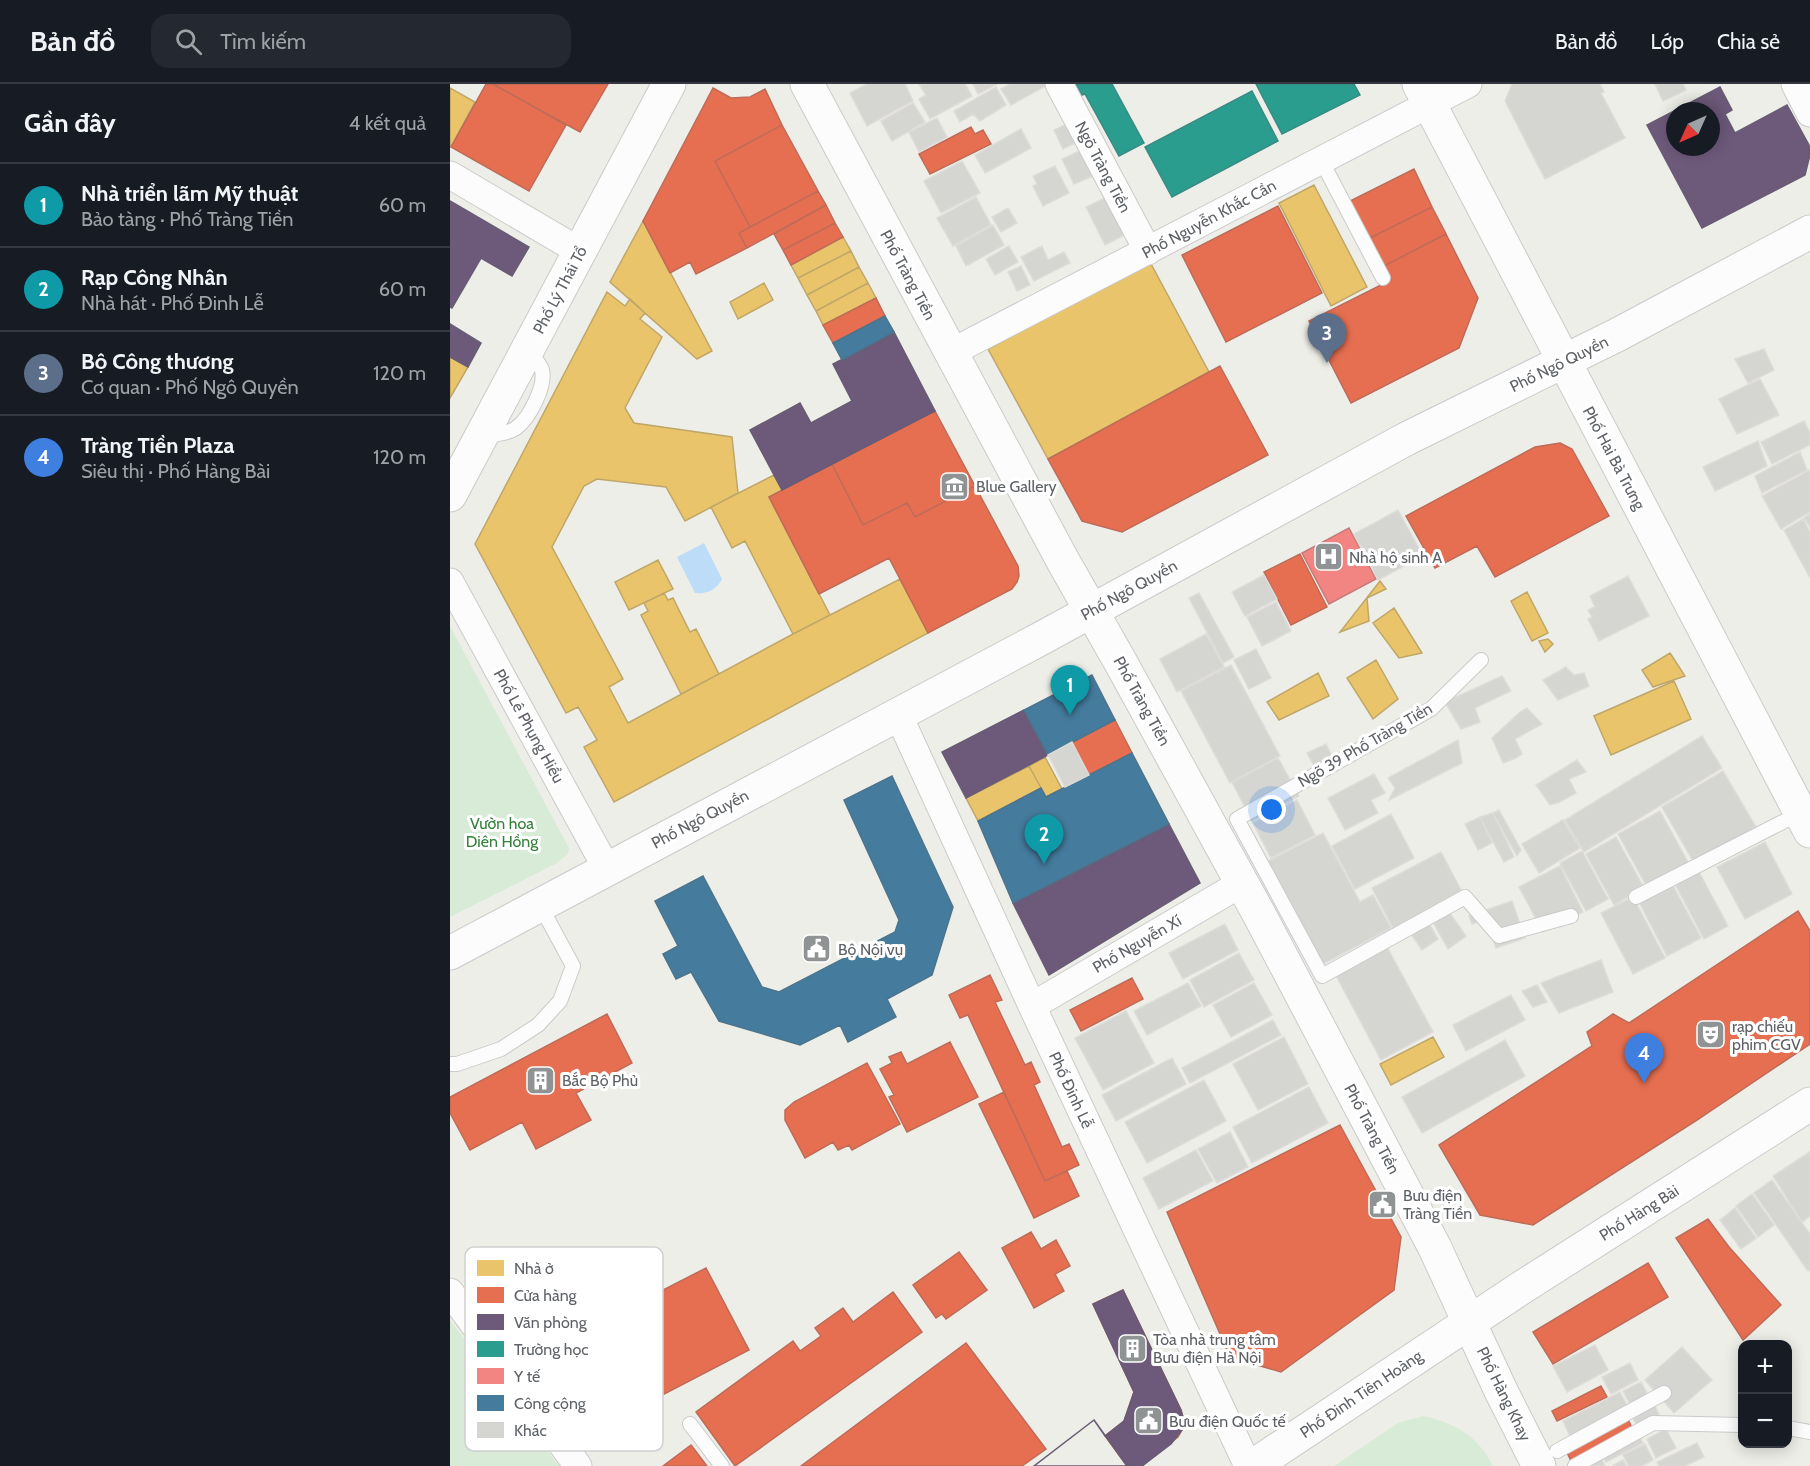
<!DOCTYPE html>
<html lang="vi">
<meta charset="utf-8">
<style>
:root{--surface:#171b24;--page:#242831;--text:#f1f3f6;--muted:#9ea1a6;--line:#363941;--accent:#8c9099}
body{margin:0;font-family:Cabin,sans-serif;background:var(--page);color:var(--text)}
.controls{position:absolute;right:18px;bottom:18px;display:grid;overflow:hidden;border-radius:12px;box-shadow:0 3px 15px #0003}
.controls button{width:54px;height:54px;display:grid;place-items:center;padding:0;border:0;border-bottom:2px solid var(--line);background:var(--surface);color:var(--text);font:30px sans-serif}
.compass{position:absolute;left:1216px;top:18px;width:54px;height:54px;border-radius:50%;background:var(--surface);box-shadow:0 3px 15px #0003;rotate:225deg}
.you{position:absolute;left:822px;top:726px;width:21px;height:21px;margin:-15px;border:4px solid #fff;border-radius:50%;background:#1a73e8;box-shadow:0 0 0 9px #1a73e833}
.badge{display:grid;place-items:center;width:39px;height:39px;border-radius:50%;background:var(--accent);color:#fff;font-size:20px;font-weight:700}
.pin{position:absolute;translate:-50% -50px;filter:drop-shadow(0 2px 3px #0008)}
.pin::after{content:'';position:absolute;top:32px;width:21px;height:18px;background:inherit;clip-path:polygon(0 0,100% 0,50% 100%)}
.list{margin:0;padding:0;list-style:none}
h2{display:flex;justify-content:space-between;align-items:center;height:78px;margin:0;padding:0 24px;font-size:26px}
h2 small{font-size:20px;font-weight:400;color:var(--muted)}
.list li{display:grid;grid-template-columns:39px 1fr auto;gap:18px;align-items:center;box-sizing:border-box;height:84px;padding:0 24px;border-top:2px solid var(--line)}
.list b{display:block;font-size:22px;white-space:nowrap}
.list p{margin:0;font-size:20px;white-space:nowrap;color:var(--muted)}
.list em{font-size:20px;font-style:normal;color:var(--muted)}
.icon{flex:none;width:33px;height:33px;fill:none;stroke:currentColor;stroke-width:2;stroke-linecap:round;stroke-linejoin:round}
.map{position:relative;flex:none;width:1360px;height:1382px;overflow:hidden}
header{display:flex;align-items:center;gap:36px;box-sizing:border-box;height:84px;padding:0 30px;background:var(--surface);border-bottom:2px solid var(--line)}
header strong{font-size:28px}
nav{display:flex;gap:33px;margin-inline-start:auto;font-size:21px}
.search{width:420px;height:54px;background:var(--page);display:flex;align-items:center;gap:15px;box-sizing:border-box;padding:0 21px;border-radius:18px;color:var(--muted);font-size:22px}
main{display:flex}
aside{flex:1;background:var(--surface)}
.map>svg:first-child{display:block}
</style>
<header>
<strong>Bản đồ</strong>
<div class="search"><svg class="icon" aria-label="search" viewBox="0 0 24 24"><circle cx="10" cy="10" r="6"/><path d="M15 15l6 6"/></svg>Tìm kiếm</div>
<nav><a>Bản đồ</a><a>Lớp</a><a>Chia sẻ</a></nav>
</header>
<main>
<aside>
<h2>Gần đây<small>4 kết quả</small></h2>
<ul class="list">
<li><span class="badge" style="background:#0f9aa8">1</span><div><b>Nhà triển lãm Mỹ thuật</b><p>Bảo tàng · Phố Tràng Tiền</p></div><em>60 m</em></li>
<li><span class="badge" style="background:#0f9aa8">2</span><div><b>Rạp Công Nhân</b><p>Nhà hát · Phố Đinh Lễ</p></div><em>60 m</em></li>
<li><span class="badge" style="background:#5c6f8a">3</span><div><b>Bộ Công thương</b><p>Cơ quan · Phố Ngô Quyền</p></div><em>120 m</em></li>
<li><span class="badge" style="background:#3f7fe0">4</span><div><b>Tràng Tiền Plaza</b><p>Siêu thị · Phố Hàng Bài</p></div><em>120 m</em></li>
</ul>
</aside>
<div class="map">
<svg width="1360" height="1382" viewBox="0 0 1360 1382">
<rect width="100%" height="100%" fill="#eeeee9"/>
<path fill="#d7ebd6" d="M0,542L119,764L118,770L107,779L0,833Z
M0,1236L109,1382H0Z
M973,1332C1005,1339 1028,1352 1043,1382H884L948,1339Z"/>
<path fill="#bddcf8" d="M254,459L272,495C266,506 258,510 245,509L227,473Z"/>
<path fill="#e9c46a" stroke="#bfa769" stroke-width="1.5" d="M0,4L25,18L1,63H0Z
M864,101L917,203L881,222L829,119Z
M193,137L262,267L247,275L160,198Z
M393,153L401,167L348,194L341,181Z
M401,167L409,183L357,211L348,194Z
M700,178L759,288L598,375L538,265Z
M409,183L418,199L366,227L357,211Z
M314,199L323,216L288,235L280,218Z
M418,199L426,214L373,241L366,227Z
M157,208L175,222L180,215L195,229L190,235L212,253L175,324L184,339L282,353L288,409L235,437L216,403L147,395L134,402L102,463L173,595L159,603L178,639L343,550L450,495L478,549L164,718L134,663L147,656L128,623L116,629L25,460Z
M0,273L18,283L0,314Z
M324,391L332,406L319,413L380,531L343,550L295,457L282,464L261,423Z
M208,476L223,505L179,526L165,498Z
M930,497L936,505L917,514L919,537L890,548Z
M1077,508L1098,549L1082,557L1061,517Z
M214,509L218,516L223,514L240,548L246,545L269,590L231,610L191,531L198,527L194,519Z
M944,524L972,569L949,574L923,539Z
M1098,555L1103,560L1095,568L1089,557Z
M1220,569L1235,592L1203,603L1192,586Z
M926,576L948,615L923,635L897,594Z
M868,589L879,612L829,636L817,618Z
M1224,597L1241,635L1161,671L1144,632Z
M595,673L612,705L596,713L579,682Z
M579,682L591,704L528,737L516,714Z
M983,953L994,973L941,1001L930,980Z"/>
<path fill="#e76f51" stroke="#be6b58" stroke-width="1.5" d="M36,0H43L116,41L79,107L1,63Z
M43,0H158L130,48Z
M263,4L281,14L300,13L315,5L332,41L265,77L300,143L289,149L297,164L246,190L240,178L220,189L193,137Z
M332,41L368,107L300,143L265,77Z
M521,43L525,50L533,46L541,60L480,90L469,70Z
M964,85L982,123L920,154L900,117Z
M368,107L376,121L297,164L289,149Z
M376,121L385,139L333,166L324,150Z
M828,122L872,209L776,258L732,171Z
M982,123L996,150L934,182L920,154Z
M385,139L393,153L341,181L333,166Z
M996,150L1028,214L1009,264L901,319L859,237L941,196L934,182Z
M426,214L435,232L383,259L373,241Z
M770,282L818,371L672,448L632,437L598,375Z
M485,327L525,402L465,433L457,419L413,441L382,380Z
M1110,359L1122,365L1159,432L1045,493L1027,462L985,484L956,432L1085,363Z
M382,380L413,441L457,419L465,433L525,402L568,482L569,492L567,498L562,505L478,549L439,474L369,510L319,413Z
M850,470L877,523L841,541L814,488Z
M665,636L682,669L639,691L622,658Z
M1348,827L1360,847V960L1247,1036L1083,1141L1030,1131L989,1061L1142,962L1137,948L1163,930L1179,939Z
M540,891L552,916L545,918L575,981L581,978L590,998L584,1001L612,1063L619,1060L629,1081L595,1097L518,931L510,934L499,911Z
M682,894L693,915L631,947L620,926Z
M157,930L182,979L126,1009L141,1036L86,1065L72,1038L20,1066L0,1029V1013Z
M500,958L528,1013L457,1048L439,1013L444,1011L430,985L442,979L439,973L451,968L457,980Z
M417,979L450,1040L402,1066L399,1061L388,1066L383,1058L355,1074L335,1036V1026L344,1018Z
M554,1008L595,1097L617,1087L629,1112L584,1134L529,1020Z
M890,1041L951,1153L944,1206L831,1288L780,1273L717,1128Z
M1258,1135L1279,1163L1331,1221L1293,1256L1226,1154Z
M581,1148L591,1165L606,1156L620,1182L605,1190L614,1207L584,1224L552,1164Z
M509,1168L537,1206L496,1235L492,1230L486,1234L463,1201Z
M1198,1179L1218,1213L1103,1280L1083,1248Z
M256,1184L299,1266L170,1333L127,1250Z
M673,1206L731,1326L734,1337L732,1346L728,1353L692,1382H677L655,1352L674,1337L684,1308L643,1220Z
M443,1208L472,1248L285,1382L246,1328L343,1257L350,1267L371,1252L365,1244L393,1224L403,1238Z
M516,1259L596,1365L572,1382H351Z
M1151,1302L1157,1313L1107,1337L1102,1327Z
M1175,1329L1183,1346L1121,1377L1113,1360Z
M241,1361L257,1382H213Z"/>
<path fill="#6d597a" stroke="#685c74" stroke-width="1.5" fill-rule="evenodd" d="M1270,3L1282,26L1275,30L1285,49L1337,21L1359,61L1360,71L1355,91L1252,144L1197,41ZM1225,27H1261V63H1225Z
M0,117L79,163L62,192L31,174L2,224L0,223Z
M0,240L31,259L18,283L0,273Z
M444,248L485,327L332,406L300,346L350,319L361,339L402,317L383,280Z
M574,626L598,671L516,714L492,668Z
M719,740L750,799L599,891L563,819Z
M673,1206L731,1326L734,1337L732,1346L721,1360L692,1382H584L644,1336L655,1352L674,1337L684,1308L643,1220Z
M644,1336L677,1382H584Z"/>
<path fill="#2a9d8f" stroke="#3a8b83" stroke-width="1.5" d="M626,0H662L694,59L669,72L635,10L632,11Z
M806,0H904L910,11L832,50Z
M802,7L828,57L722,113L695,63Z"/>
<path fill="#f28482" stroke="#c67a7a" stroke-width="1.5" d="M899,444L926,495L879,520L852,469Z"/>
<path fill="#457b9d" stroke="#4c748d" stroke-width="1.5" d="M435,232L444,248L392,276L383,259Z
M642,591L665,636L598,671L574,626Z
M682,669L719,740L563,819L528,737L591,704L596,713Z
M442,692L503,823L482,891L437,915L446,933L398,958L390,941L350,961L269,937L241,888L226,895L213,870L228,862L205,817L253,792L312,903L329,908L445,848L449,836L394,716Z"/>
<path fill="#d5d5d2" stroke="#dedcd8" stroke-width="1.5" d="M417,0H455L463,17L417,42L400,9Z
M469,0H515L522,12L480,35L469,15L476,11Z
M523,0H547L528,10Z
M560,0H599L561,21L551,5Z
M1062,0H1150L1154,8L1151,9L1175,54L1095,95L1055,17Z
M1205,0H1233L1236,6L1213,17Z
M546,3L556,21L530,37L523,30L510,38L504,27Z
M463,19L475,38L442,57L431,37Z
M487,34L497,53L469,68L459,48Z
M623,37L632,56L613,65L604,46Z
M571,45L581,64L535,89L525,71Z
M632,66L643,92L624,100L612,75Z
M512,77L530,109L491,129L474,97Z
M605,82L619,109L593,122L583,102L587,100L583,92Z
M661,111L680,148L655,161L636,123Z
M526,113L541,141L503,162L487,134Z
M558,124L567,139L551,148L542,133Z
M543,141L554,161L516,182L506,162Z
M559,162L568,178L545,191L536,175Z
M592,162L598,176L614,168L620,179L584,197L571,173Z
M571,182L580,201L567,207L558,188Z
M1314,265L1324,286L1298,299L1285,275Z
M1310,295L1329,331L1287,350L1269,315Z
M1354,337L1360,349V361L1322,380L1311,358Z
M1308,357L1317,382L1265,407L1253,383Z
M1350,368L1357,386L1312,409L1305,392Z
M1360,386V428L1331,445L1312,412Z
M948,426L973,472L928,496L904,450Z
M1360,430V443L1354,434Z
M1353,435L1360,448V494L1334,446Z
M814,491L827,515L795,532L782,508Z
M1178,492L1199,532L1149,557L1138,535L1142,533L1138,526L1145,523L1140,512Z
M749,509L784,573L773,579L739,514Z
M826,518L841,547L812,562L797,533Z
M756,550L774,583L727,608L710,575Z
M806,565L821,594L799,605L784,576Z
M781,581L830,672L780,699L731,607Z
M1116,583L1124,591L1134,589L1139,602L1108,616L1093,596Z
M1052,592L1061,607L1025,624L1030,638L1011,645L995,618Z
M1077,624L1092,640L1065,655L1072,670L1066,674L1053,679L1042,654L1069,629Z
M1252,652L1272,684L1134,768L1115,736Z
M1008,656L1012,679L939,716L945,704L938,694Z
M622,658L639,691L615,703L598,671Z
M876,660L885,678L867,687L857,669Z
M828,674L849,712L802,737L782,698Z
M1127,676L1136,688L1119,695L1126,709L1110,718L1100,721L1086,701Z
M1273,687L1306,743L1244,779L1212,723Z
M924,690L935,709L921,716L928,729L895,746L878,714Z
M847,716L865,751L821,774L803,739Z
M1049,726L1071,766L1067,772L1043,729Z
M1210,727L1239,780L1197,803L1168,750Z
M1043,729L1064,773L1054,778L1030,733Z
M941,730L964,774L905,805L882,762Z
M1030,733L1042,759L1028,766L1015,740Z
M1113,736L1130,764L1089,789L1072,760Z
M873,749L910,818L923,811L941,844L873,880L818,777Z
M1166,753L1194,804L1164,821L1136,770Z
M1315,758L1342,810L1295,835L1267,783Z
M1132,767L1158,815L1136,827L1110,779Z
M991,768L1012,808L943,844L922,804Z
M1110,782L1133,828L1093,848L1069,803Z
M1248,786L1278,842L1254,855L1224,798Z
M1221,798L1251,854L1217,872L1188,816Z
M1183,813L1215,874L1183,890L1151,829Z
M1062,817L1075,854L1046,864L1036,835L1022,840L1019,832Z
M999,828L1016,852L998,865L984,840Z
M977,836L988,855L972,866L959,847Z
M775,840L788,866L733,895L719,869Z
M935,859L983,948L931,976L883,886Z
M789,869L804,896L754,923L740,896Z
M1151,876L1163,908L1109,929L1091,899Z
M738,899L751,922L697,951L684,927Z
M804,899L822,931L781,953L763,921Z
M1087,901L1097,918L1083,923L1072,907Z
M1061,911L1075,936L1016,967L1003,941Z
M676,927L704,979L653,1006L625,954Z
M823,936L831,951L740,999L732,984Z
M834,953L858,1000L808,1026L783,980Z
M1055,956L1075,992L972,1049L952,1013Z
M722,974L736,1000L666,1037L652,1011Z
M754,996L776,1037L697,1079L675,1038Z
M859,1003L878,1039L802,1079L783,1043Z
M780,1048L798,1083L767,1099L748,1065Z
M746,1066L763,1097L709,1125L693,1094Z
M1360,1068V1132L1352,1138L1323,1092Z
M1322,1096L1360,1150V1186L1358,1187L1304,1109Z
M1302,1110L1324,1141L1308,1153L1286,1122Z
M1285,1124L1306,1154L1291,1165L1270,1136Z
M1145,1261L1158,1286L1117,1308L1103,1282Z
M1232,1263L1262,1296L1224,1329L1195,1296Z
M1180,1279L1188,1296L1161,1310L1152,1293Z
M1191,1298L1200,1315L1182,1324L1173,1307Z
M1170,1308L1179,1325L1121,1354L1113,1337Z
M1202,1316L1212,1336L1190,1347L1179,1327Z
M1216,1345L1226,1364L1206,1374L1197,1355Z
M1186,1346L1193,1359L1156,1378L1149,1364Z
M1247,1359L1254,1373L1235,1382H1209L1207,1378Z
M1195,1360L1203,1376L1192,1382H1179L1173,1371Z
M1147,1366L1155,1382H1134Z
M1173,1376L1176,1382H1162Z"/>
<g fill="none" stroke-linecap="round" stroke-linejoin="round">
<defs>
<path id="service" d="M871,76L933,194
M33,351C43,351 57,350 66,344C79,335 96,302 92,286C90,279 82,272 78,266
M1031,576L981,625L787,735L872,892L1015,813L1049,852L1121,832
M1186,813L1350,729
M0,980H7L51,965L88,941L110,917L123,882L90,821
M70,1303L92,1288
M240,1340L272,1382
M1338,1344L1360,1348
M1107,1367L1214,1309
M1125,1382L1203,1339L1292,1341"/>
<path id="minor" d="M609,0L698,167
M1345,0L1360,29
M0,91L131,168
M500,269L1018,0
M0,498L157,785
M448,630L582,922L798,1382
M582,922L792,799
M0,1208L128,1382"/>
<path id="tertiary" d="M357,0L613,477L671,579L810,832L985,1164L1019,1238
M0,411L219,0
M0,869L590,555L956,355L1167,251L1360,148"/>
<path id="secondary" d="M969,0L1360,747
M1019,1238L1052,1309L1089,1382
M803,1382L1071,1204L1360,1020"/>
</defs>
<use href="#service" stroke="#cacaca" stroke-width="16"/>
<use href="#minor" stroke="#cacaca" stroke-width="29"/>
<use href="#tertiary" stroke="#cacaca" stroke-width="35"/>
<use href="#secondary" stroke="#c9caca" stroke-width="35"/>
<use href="#service" stroke="#fcfcfc" stroke-width="14"/>
<use href="#minor" stroke="#fcfcfc" stroke-width="27"/>
<use href="#tertiary" stroke="#fcfcfc" stroke-width="33"/>
<use href="#secondary" stroke="#fcfcfc" stroke-width="33"/>
</g>
<defs>
<symbol id="museum-square" viewBox="-11 -11 22 22"><rect x="-9" y="-9" width="18" height="18" rx="4" fill="#909394" stroke="#fff"/><path d="M0-6L6-3V-2H-6V-3ZM-5-1h2V3h-2ZM-1-1h2V3h-2ZM3-1h2V3H3ZM-6 4H6V6H-6Z" fill="#fff"/></symbol>
<symbol id="hospital-square" viewBox="-11 -11 22 22"><rect x="-9" y="-9" width="18" height="18" rx="4" fill="#909394" stroke="#fff"/><path d="M-5-5h3v3.5h4V-5h3V5h-3V1.5h-4V5h-3Z" fill="#fff"/></symbol>
<symbol id="civic-square" viewBox="-11 -11 22 22"><rect x="-9" y="-9" width="18" height="18" rx="4" fill="#909394" stroke="#fff"/><path d="M-.6-6.5H3V-4.5H.6V-3L4-1V1h2V6H-6V1h2V-1L-.6-3ZM-1.2 2.5V6h2.4V2.5Z" fill="#fff"/></symbol>
<symbol id="theatre-square" viewBox="-11 -11 22 22"><rect x="-9" y="-9" width="18" height="18" rx="4" fill="#909394" stroke="#fff"/><path d="M-5-5.5Q0-4 5-5.5V0Q5 5 0 6Q-5 5-5 0ZM-3.3-2.5H-1v1.5H-3.3ZM1-2.5H3.3v1.5H1ZM-2.8 1Q0 5.5 2.8 1Z" fill="#fff"/></symbol>
<symbol id="building-square" viewBox="-11 -11 22 22"><rect x="-9" y="-9" width="18" height="18" rx="4" fill="#909394" stroke="#fff"/><path d="M-4-6H4V6H1V3H-1V6H-4ZM-2.5-4.3h1.7v1.8h-1.7ZM.8-4.3h1.7v1.8H.8ZM-2.5-1h1.7V.8h-1.7ZM.8-1h1.7V.8H.8Z" fill="#fff"/></symbol>
</defs>
<g fill-rule="evenodd">
<use href="#museum-square" x="488" y="386" width="33" height="33"/>
<use href="#hospital-square" x="862" y="456" width="33" height="33"/>
<use href="#civic-square" x="350" y="848" width="33" height="33"/>
<use href="#theatre-square" x="1244" y="934" width="33" height="33"/>
<use href="#building-square" x="74" y="980" width="33" height="33"/>
<use href="#civic-square" x="916" y="1104" width="33" height="33"/>
<use href="#building-square" x="666" y="1248" width="33" height="33"/>
<use href="#civic-square" x="682" y="1320" width="33" height="33"/>
</g>
<g text-anchor="middle" dominant-baseline="central" stroke-width="6" stroke-linejoin="round" paint-order="stroke">
<g font-size="16" fill="#5e6267" stroke="#fff">
<text transform="translate(653 83) rotate(62)">Ngõ Tràng Tiền</text>
<text transform="translate(759 135) rotate(-28)">Phố Nguyễn Khắc Cần</text>
<text transform="translate(458 191) rotate(62)">Phố Tràng Tiền</text>
<text transform="translate(110 206) rotate(-62)">Phố Lý Thái Tổ</text>
<text transform="translate(1109 280) rotate(-26)">Phố Ngô Quyền</text>
<text transform="translate(1164 374) rotate(62)">Phố Hai Bà Trưng</text>
<text transform="translate(679 506) rotate(-29)">Phố Ngô Quyền</text>
<text transform="translate(692 617) rotate(61)">Phố Tràng Tiền</text>
<text transform="translate(79 642) rotate(61)">Phố Lê Phụng Hiểu</text>
<text transform="translate(915 661) rotate(-30)">Ngõ 39 Phố Tràng Tiền</text>
<text transform="translate(250 735) rotate(-28)">Phố Ngô Quyền</text>
<text transform="translate(687 860) rotate(-30)">Phố Nguyễn Xí</text>
<text transform="translate(621 1006) rotate(65)">Phố Đinh Lễ</text>
<text transform="translate(922 1045) rotate(62)">Phố Tràng Tiền</text>
<text transform="translate(1189 1129) rotate(-32)">Phố Hàng Bài</text>
<text transform="translate(911 1310) rotate(-34)">Phố Đinh Tiên Hoàng</text>
<text transform="translate(1054 1310) rotate(64)">Phố Hàng Khay</text>
</g>
<g font-size="16" fill="#5e6267" stroke="#fff" text-anchor="start">
<text x="526" y="402">Blue Gallery</text>
<text x="899" y="473">Nhà hộ sinh A</text>
<text x="388" y="865">Bộ Nội vụ</text>
<text x="1282" y="942">rạp chiếu<tspan x="1282" dy="18">phim CGV</tspan></text>
<text x="112" y="996">Bắc Bộ Phủ</text>
<text x="953" y="1111">Bưu điện<tspan x="953" dy="18">Tràng Tiền</tspan></text>
<text x="703" y="1255">Tòa nhà trung tâm<tspan x="703" dy="18">Bưu điện Hà Nội</tspan></text>
<text x="719" y="1337">Bưu điện Quốc tế</text>
</g>
<g font-size="16" fill="#34813b" stroke="#fff">
<text x="52" y="739">Vườn hoa<tspan x="52" dy="18">Diên Hồng</tspan></text>
</g>
</g>
<rect x="15" y="1163" width="198" height="204" rx="9" fill="#fff" stroke="#cfd0d1" stroke-width="1.5"/>
<rect x="27" y="1176" width="27" height="16" fill="#e9c46a"/>
<rect x="27" y="1203" width="27" height="16" fill="#e76f51"/>
<rect x="27" y="1230" width="27" height="16" fill="#6d597a"/>
<rect x="27" y="1257" width="27" height="16" fill="#2a9d8f"/>
<rect x="27" y="1284" width="27" height="16" fill="#f28482"/>
<rect x="27" y="1311" width="27" height="16" fill="#457b9d"/>
<rect x="27" y="1338" width="27" height="16" fill="#d5d5d2"/>
<g font-size="16" fill="#5e6267">
<text x="64" y="1190">Nhà ở</text>
<text x="64" y="1217">Cửa hàng</text>
<text x="64" y="1244">Văn phòng</text>
<text x="64" y="1271">Trường học</text>
<text x="64" y="1298">Y tế</text>
<text x="64" y="1325">Công cộng</text>
<text x="64" y="1352">Khác</text>
</g>
</svg>
<div class="controls">
<button>+</button>
<button>−</button>
</div>
<svg class="compass" viewBox="-18 -18 36 36"><path d="M0-13l5 13h-10z" fill="#e53935"/><path d="M0 13l5-13h-10z" fill="#9ea1a6"/></svg>
<div class="you"></div>
<div class="pin badge" style="left:620px;top:631px;background:#0f9aa8">1</div>
<div class="pin badge" style="left:594px;top:780px;background:#0f9aa8">2</div>
<div class="pin badge" style="left:877px;top:279px;background:#5c6f8a">3</div>
<div class="pin badge" style="left:1194px;top:999px;background:#3f7fe0">4</div>
</div>
</main>
